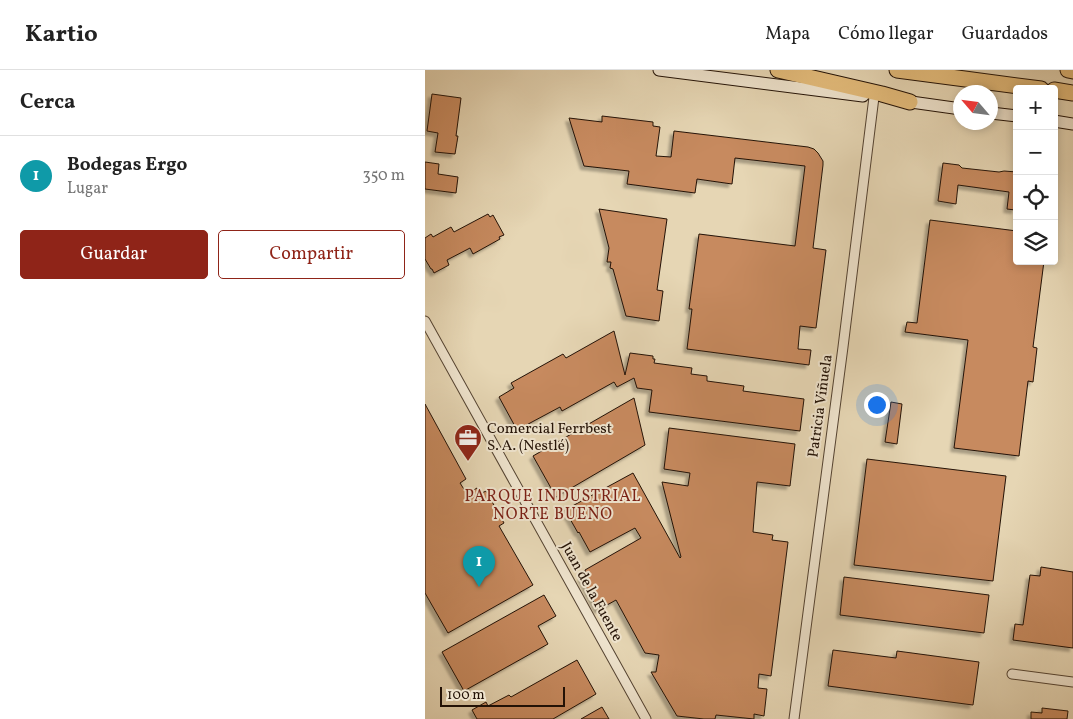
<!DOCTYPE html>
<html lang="es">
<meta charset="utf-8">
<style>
:root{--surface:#fff;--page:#f2f2f2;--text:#222;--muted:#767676;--line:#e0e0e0;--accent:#8f2418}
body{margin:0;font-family:Vollkorn,serif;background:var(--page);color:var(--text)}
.controls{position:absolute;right:15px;top:15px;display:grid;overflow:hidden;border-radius:5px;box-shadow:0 2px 8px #0003}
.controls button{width:45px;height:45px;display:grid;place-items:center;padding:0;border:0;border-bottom:1px solid var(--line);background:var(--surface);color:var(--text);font:25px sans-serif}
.compass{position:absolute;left:528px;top:15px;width:45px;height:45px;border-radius:50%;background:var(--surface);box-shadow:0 2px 8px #0003;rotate:298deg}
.scale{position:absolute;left:15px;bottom:12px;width:125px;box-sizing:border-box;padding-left:5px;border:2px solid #231206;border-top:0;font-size:14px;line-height:18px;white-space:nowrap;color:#231206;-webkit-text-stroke:4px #efe4ce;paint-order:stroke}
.you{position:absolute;left:451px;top:334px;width:18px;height:18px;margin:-12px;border:4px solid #fff;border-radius:50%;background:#1a73e8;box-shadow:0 0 0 8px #1a73e833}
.badge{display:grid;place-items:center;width:32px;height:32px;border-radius:50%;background:var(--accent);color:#fff;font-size:16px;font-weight:700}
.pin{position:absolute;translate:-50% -41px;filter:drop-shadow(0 1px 2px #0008)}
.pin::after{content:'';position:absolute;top:26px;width:18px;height:15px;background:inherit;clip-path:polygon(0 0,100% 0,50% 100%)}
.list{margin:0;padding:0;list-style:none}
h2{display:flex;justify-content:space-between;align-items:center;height:65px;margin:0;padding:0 20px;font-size:21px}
h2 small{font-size:16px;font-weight:400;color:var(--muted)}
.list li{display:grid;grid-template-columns:32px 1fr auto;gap:15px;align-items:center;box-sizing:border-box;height:80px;padding:0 20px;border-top:1px solid var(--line)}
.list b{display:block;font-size:19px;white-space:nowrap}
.list p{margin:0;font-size:16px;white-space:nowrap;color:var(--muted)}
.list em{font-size:16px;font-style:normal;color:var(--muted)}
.actions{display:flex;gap:10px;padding:15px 20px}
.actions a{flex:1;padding:11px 0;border:1px solid var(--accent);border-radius:5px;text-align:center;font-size:18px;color:var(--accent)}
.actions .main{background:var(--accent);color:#fff}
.icon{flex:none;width:28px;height:28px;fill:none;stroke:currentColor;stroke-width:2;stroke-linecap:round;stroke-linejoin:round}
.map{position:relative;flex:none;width:648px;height:649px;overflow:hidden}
header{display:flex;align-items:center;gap:30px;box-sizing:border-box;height:70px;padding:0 25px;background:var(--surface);border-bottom:1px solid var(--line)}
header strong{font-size:24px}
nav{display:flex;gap:28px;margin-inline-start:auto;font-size:18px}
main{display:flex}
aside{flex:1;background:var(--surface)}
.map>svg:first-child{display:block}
</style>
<header>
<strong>Kartio</strong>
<nav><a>Mapa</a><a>Cómo llegar</a><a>Guardados</a></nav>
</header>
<main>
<aside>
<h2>Cerca<small></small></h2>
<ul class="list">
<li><span class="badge" style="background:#0f9aa8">1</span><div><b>Bodegas Ergo</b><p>Lugar</p></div><em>350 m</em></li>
</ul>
<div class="actions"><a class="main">Guardar</a><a>Compartir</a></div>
</aside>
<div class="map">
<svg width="648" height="649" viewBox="0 0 648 649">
<defs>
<filter id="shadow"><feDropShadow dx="-3.5" dy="3.5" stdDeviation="1" flood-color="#0004"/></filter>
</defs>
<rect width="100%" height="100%" fill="#e6d6b4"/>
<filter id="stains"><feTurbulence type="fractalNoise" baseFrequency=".004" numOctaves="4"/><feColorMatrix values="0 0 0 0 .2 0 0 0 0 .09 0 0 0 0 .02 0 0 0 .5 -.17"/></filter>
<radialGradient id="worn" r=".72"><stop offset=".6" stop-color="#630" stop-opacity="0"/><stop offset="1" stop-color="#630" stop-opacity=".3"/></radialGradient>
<path fill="#c78a5e" stroke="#231206" filter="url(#shadow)" d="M7,24L36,28L31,66H33L30,84L10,82L13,63L2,61Z
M177,46L228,52V56L235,57L231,86L246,87L249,61L383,77L389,79L393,83L398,91V95L388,178L401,180L391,258L375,256L373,279L386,280L384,295L262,279L267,239H264L274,164L370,176L380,96L310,88L307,114L272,109L270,123L202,114L204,101L159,96L144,48L177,52Z
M0,92L14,94L13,104L33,107L31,123L0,119Z
M518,93L534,95L537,98L574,102L579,101L592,102V125L590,140L582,139L584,122L533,115L531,134L513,131Z
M174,139L242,149L232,220L238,221L234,251L201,246L188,199L185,198L186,192H182L184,178Z
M63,144L65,147L68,145L79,165L74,167L75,169L48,184L45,178L22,190L24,195L9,203L7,199H6L0,189V168L6,164L8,167L26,157L29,162Z
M505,150L592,161V191H619L608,277L612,278L608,312L603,311L594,386L529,378L543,270L480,262L482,252L492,253Z
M189,261L200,305L205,283L228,286V289H230L229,293L267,298L266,304L282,306V311L319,316L318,321L379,329L375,361L224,342L227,320L212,318L209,308L192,317L189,312L137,341L135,337L92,360L74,327L89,318L86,313L138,284L141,288Z
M209,328L220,375L131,427L108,386Z
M466,332L477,334L472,374L460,372Z
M0,334L41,409L35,413L42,424L52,418L55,424L61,421L79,453L74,456L108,515L23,563L0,523Z
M244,358L370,374L365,416L332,412L328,462L348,465L347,470L363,472L346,606L334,604L333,618L342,619L339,646L329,644V649L291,645L290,649H279L252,646L226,602H231L234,585L220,583L191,530L173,540L156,507L161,504L160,500L216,468L210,458L165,482L154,462L153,463L140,440L208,403L255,488L256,487L237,412L263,416L265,403L239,399Z
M442,389L581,406L568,511L429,495Z
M616,497L648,502V578L588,570L590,554L598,555L605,505L615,506Z
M419,507L564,525L559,563L415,545Z
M119,525L131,546L113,556L123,574L39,621L17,582Z
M408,580L471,588L472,581L554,592L548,635L403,616Z
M152,590L171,624L128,649H52L47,640L61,632L63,636L84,625L86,627Z
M177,637L184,649H156Z
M617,638L643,641L642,649H606V642L617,643Z"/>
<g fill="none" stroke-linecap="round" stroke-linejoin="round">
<defs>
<path id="minor" d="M0,251L221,649
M587,604L648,612
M369,649L418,277L449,27"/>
<path id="secondary" d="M234,0L438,26
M479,31L536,39
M566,43L592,46
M629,51L648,54"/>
<path id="motorway" d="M353,0L457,24L485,32
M472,0L616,19
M643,0L648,1
M629,20L648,23"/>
</defs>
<use href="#minor" stroke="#544332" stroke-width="11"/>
<use href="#secondary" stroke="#231206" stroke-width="13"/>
<use href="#motorway" stroke="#231206" stroke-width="17"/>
<use href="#minor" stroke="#efe4ce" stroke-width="9"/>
<use href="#secondary" stroke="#efe4ce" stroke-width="11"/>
<use href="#motorway" stroke="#e3bb7a" stroke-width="15"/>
</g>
<defs>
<symbol id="office-pin" viewBox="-11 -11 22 30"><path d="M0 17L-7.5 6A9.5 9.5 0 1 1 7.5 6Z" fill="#8f2418" stroke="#efe4ce"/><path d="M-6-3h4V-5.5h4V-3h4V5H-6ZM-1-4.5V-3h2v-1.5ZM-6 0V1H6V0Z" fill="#fff"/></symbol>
</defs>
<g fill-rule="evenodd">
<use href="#office-pin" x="27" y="352" width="32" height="43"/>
</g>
<g text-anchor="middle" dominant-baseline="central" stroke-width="4" stroke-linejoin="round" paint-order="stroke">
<g font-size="15" fill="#231206" stroke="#efe4ce">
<text transform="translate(396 336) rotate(-82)">Patricia Viñuela</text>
<text transform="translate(166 522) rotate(61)">Juan de la Fuente</text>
</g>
<g font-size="15" fill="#231206" stroke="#efe4ce" text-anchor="start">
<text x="62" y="359">Comercial Ferrbest<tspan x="62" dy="17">S. A. (Nestlé)</tspan></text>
</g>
<g font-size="16" letter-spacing="1" fill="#7a1f14" stroke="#efe4ce">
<text x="128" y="427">PARQUE INDUSTRIAL<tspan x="128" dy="18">NORTE BUENO</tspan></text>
</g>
</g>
<rect width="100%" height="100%" filter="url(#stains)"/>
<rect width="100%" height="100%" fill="url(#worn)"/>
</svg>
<div class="controls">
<button>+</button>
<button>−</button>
<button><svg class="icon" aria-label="locate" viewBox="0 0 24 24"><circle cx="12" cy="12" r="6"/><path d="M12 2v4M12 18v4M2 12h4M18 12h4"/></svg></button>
<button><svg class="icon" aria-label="layers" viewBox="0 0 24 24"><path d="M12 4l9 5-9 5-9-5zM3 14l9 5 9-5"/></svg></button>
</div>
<svg class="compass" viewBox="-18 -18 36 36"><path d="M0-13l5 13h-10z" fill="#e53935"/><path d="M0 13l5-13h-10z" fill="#767676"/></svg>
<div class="scale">100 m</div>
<div class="you"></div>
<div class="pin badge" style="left:54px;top:517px;background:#0f9aa8">1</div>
</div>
</main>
